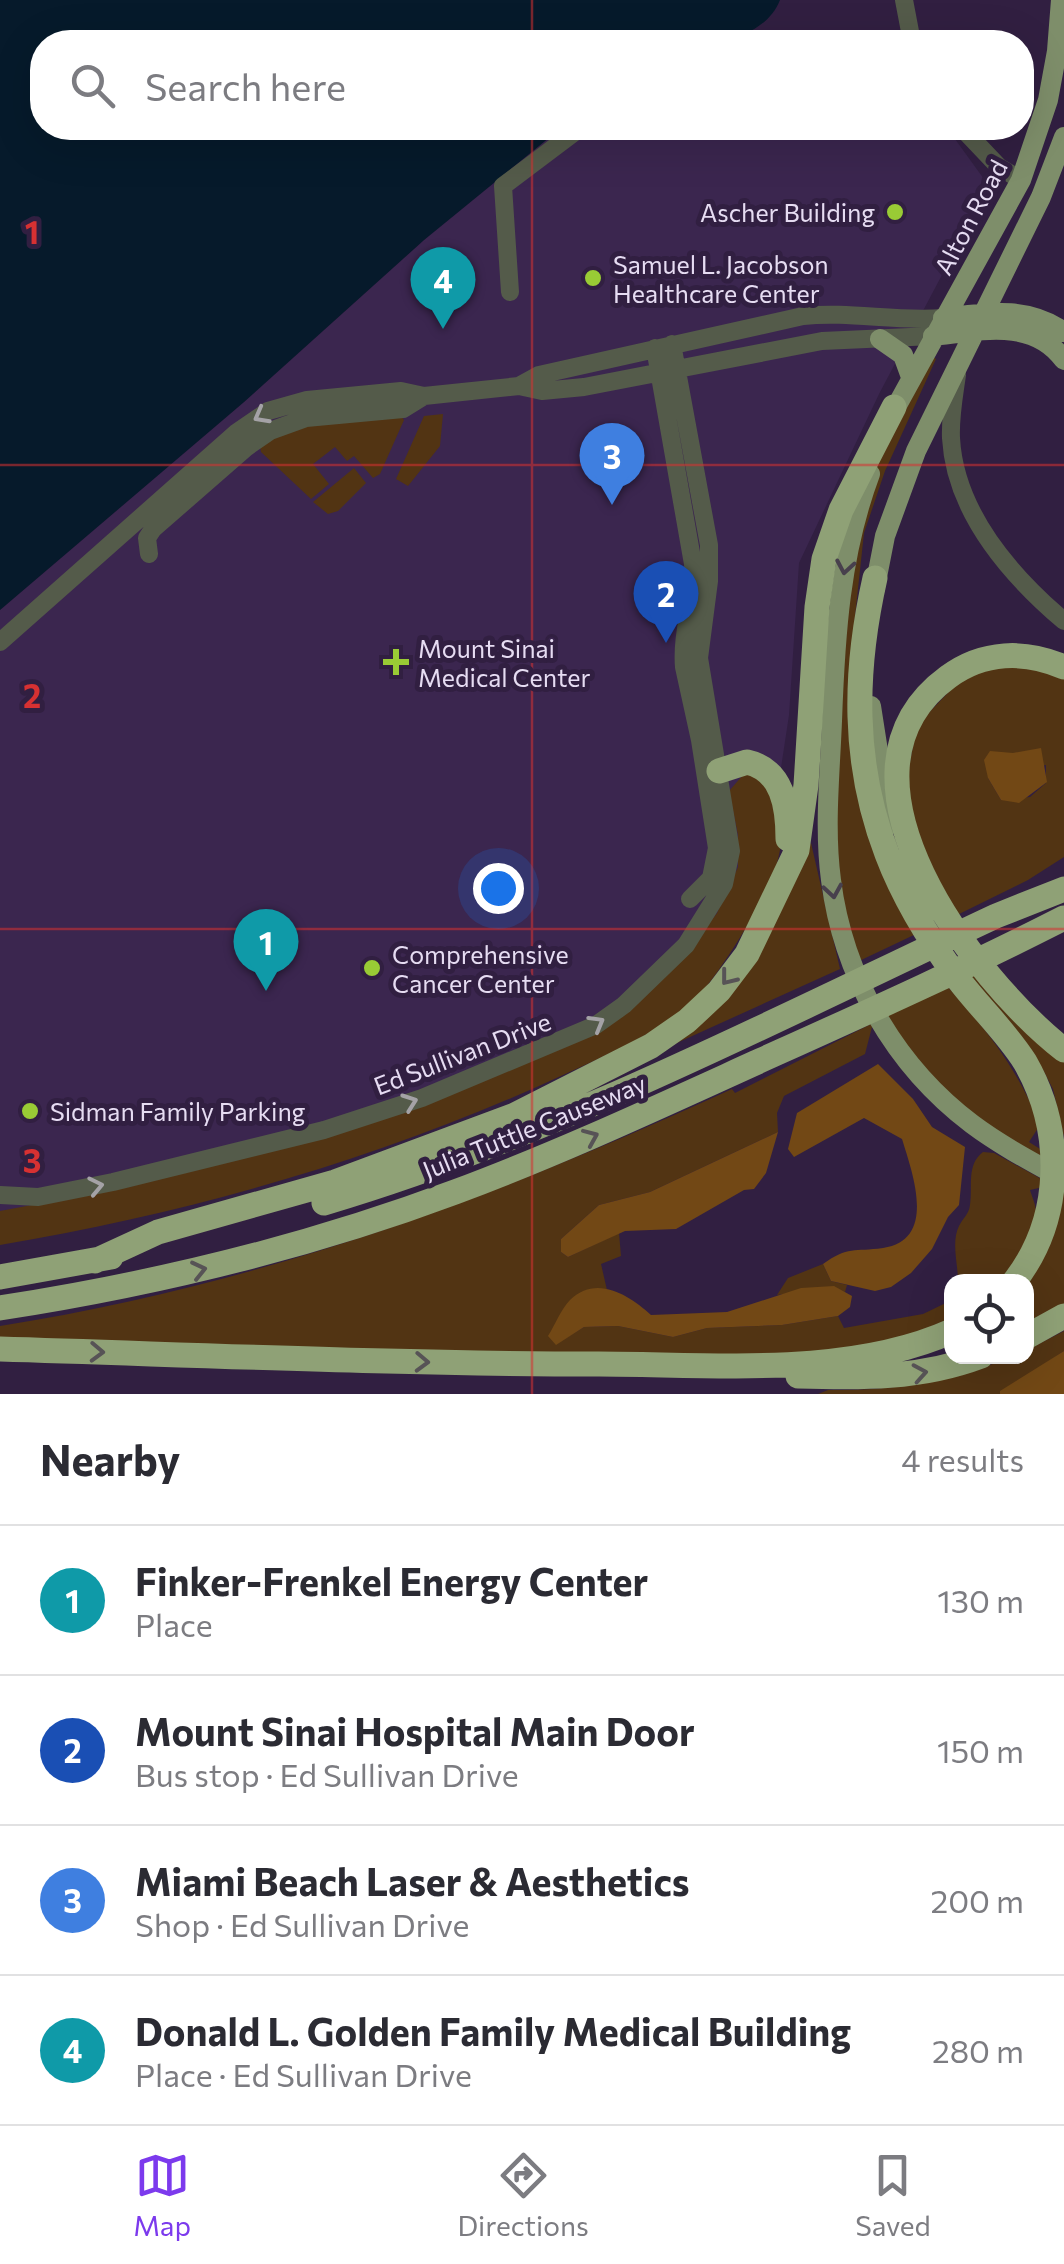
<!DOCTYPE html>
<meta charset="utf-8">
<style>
:root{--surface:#fff;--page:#f2f2f3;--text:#2b2b33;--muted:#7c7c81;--line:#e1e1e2;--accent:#7c3aed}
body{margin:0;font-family:Commissioner,sans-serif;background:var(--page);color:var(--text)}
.controls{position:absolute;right:30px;bottom:30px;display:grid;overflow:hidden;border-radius:20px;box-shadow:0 10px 40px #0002}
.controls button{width:90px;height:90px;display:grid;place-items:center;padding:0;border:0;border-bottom:2px solid var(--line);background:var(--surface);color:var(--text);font:50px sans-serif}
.you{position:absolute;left:498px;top:888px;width:35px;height:35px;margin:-25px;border:8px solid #fff;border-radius:50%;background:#1a73e8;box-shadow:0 0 0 15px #1a73e833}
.badge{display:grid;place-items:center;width:65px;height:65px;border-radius:50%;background:var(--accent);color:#fff;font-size:32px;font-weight:700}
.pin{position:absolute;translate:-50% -82px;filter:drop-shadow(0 2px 5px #0008)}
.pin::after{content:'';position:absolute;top:52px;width:35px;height:30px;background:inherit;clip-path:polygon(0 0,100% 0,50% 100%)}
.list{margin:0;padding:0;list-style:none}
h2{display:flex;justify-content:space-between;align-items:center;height:130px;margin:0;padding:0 40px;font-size:42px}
h2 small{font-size:32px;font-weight:400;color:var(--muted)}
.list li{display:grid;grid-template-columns:65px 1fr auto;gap:30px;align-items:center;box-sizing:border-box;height:150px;padding:0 40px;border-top:2px solid var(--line)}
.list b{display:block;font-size:38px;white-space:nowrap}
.list p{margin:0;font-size:32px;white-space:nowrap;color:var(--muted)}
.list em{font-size:32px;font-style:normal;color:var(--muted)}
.icon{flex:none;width:55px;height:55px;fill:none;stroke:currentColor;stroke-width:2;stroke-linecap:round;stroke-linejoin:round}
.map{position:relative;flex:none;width:1064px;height:1394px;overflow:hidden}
.search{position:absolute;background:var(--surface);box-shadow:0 10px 40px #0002;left:30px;right:30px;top:30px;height:110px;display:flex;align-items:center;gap:25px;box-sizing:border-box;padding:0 35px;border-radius:40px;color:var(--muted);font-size:38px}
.sheet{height:730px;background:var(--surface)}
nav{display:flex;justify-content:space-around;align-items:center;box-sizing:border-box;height:140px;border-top:2px solid var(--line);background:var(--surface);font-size:28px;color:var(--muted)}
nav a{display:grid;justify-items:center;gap:5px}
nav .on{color:var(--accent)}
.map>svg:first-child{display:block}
</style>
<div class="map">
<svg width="1064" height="1394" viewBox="0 0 1064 1394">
<rect width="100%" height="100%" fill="#311f41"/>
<path fill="#3b264f" d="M561,128H947L989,186L879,394L799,563L789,715L769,847L651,1018L502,1088L0,1221V610L244,402L424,240Z"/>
<path fill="#523413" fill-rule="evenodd" d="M933,357L936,359L885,471L864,533L853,635V701L916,934L857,962L845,932L832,837L851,550L880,458Z
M400,414L404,420L380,474L373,478L354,456L347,461L335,447L313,464L329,484L311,499L261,452L260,446L295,425Z
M443,414L440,446L408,486L396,479L424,416Z
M354,468L366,483L338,511L328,514L313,502Z
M1008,664L1064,676V857L1028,880L953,917L912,823L906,783L917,725L965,675ZM1046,765V783L1030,797L1001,800L988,778Z
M743,775H760C788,799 785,841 774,873C765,901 715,981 694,1001C659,1033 606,1055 563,1075C384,1158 194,1212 0,1245V1211L133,1186L566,1047L679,963L717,913L738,867V835L729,791Z
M811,843L840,969L668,1047L801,856Z
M975,974L1064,1061V1137L1053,1089L1043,1070L969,978Z
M948,987C988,1031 1018,1070 1040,1125L1029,1142L1045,1152V1162L954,1103L883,1018Z
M873,1023L865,1054L784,1096L777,1113L778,1132L650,1192L599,1205L561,1239V1252L568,1257L619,1233L621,1256L601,1264L607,1290L592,1289L556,1344L584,1327L618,1326L673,1337L707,1328L782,1325L838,1316L844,1328L923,1314L952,1300L951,1318L930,1327L920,1336L774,1360L0,1342V1326C260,1285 494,1198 732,1089L735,1093Z
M983,1152L994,1153L1045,1181L1043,1187L1030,1190C1032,1197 1037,1207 1036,1215C1034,1237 1014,1266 998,1281H958C958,1264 951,1242 959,1226C963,1218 969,1214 970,1205C973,1186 966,1165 983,1152Z
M1064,1188V1311L1027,1332V1284L1047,1251L1057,1224Z
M823,1264L831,1281L847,1285L845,1292L834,1287L777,1295L788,1278Z
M1064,1331V1351L1000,1394H818L828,1390C875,1391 921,1386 967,1373C987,1367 1005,1357 1026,1356L1027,1350Z"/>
<path fill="#724815" d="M1041,748L1047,782L1019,803L1001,800L988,778L984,760L990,751L1013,753Z
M878,1064L913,1099L932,1127L965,1147L959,1205L948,1217L932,1249L911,1273L891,1287L875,1291L831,1281L823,1264C848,1246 854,1252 883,1248C938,1240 912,1172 902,1139L864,1118L794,1157L788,1149L797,1113Z
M778,1132L766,1173L754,1189L744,1190L676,1229L625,1231L568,1257L561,1252V1239L599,1205L650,1192Z
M834,1286L852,1296L850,1307L838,1316L782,1325L707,1328L673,1337L618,1326L584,1327L556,1345L548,1336C555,1325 561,1309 570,1300C597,1274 630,1296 651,1315L727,1312L801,1288Z
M1064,1351V1394H1000V1391Z"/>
<path fill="#061a2b" d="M0,0H780C770,25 747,34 724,42H42V128H561L424,240L244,402L0,610Z"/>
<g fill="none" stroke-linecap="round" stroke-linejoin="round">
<path stroke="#545b4a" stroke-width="18" d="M904,0L912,42
M962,128L999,167L1021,180
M510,292L503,186L580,128
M655,348L693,564C695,599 681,632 684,667L700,740L717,848L711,878L690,899
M957,375C954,396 950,417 951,438C955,513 1010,575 1064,621
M519,386L539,375L803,316C850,311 896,322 943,318
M149,554L147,538L153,529L247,447L270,431L306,418L403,409L424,396
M0,642L236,433L268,411L307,400L401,391L424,396L519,386L542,391L584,387L822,341L933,336
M0,1195L38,1197L113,1182L324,1130L422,1098L596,1025L624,1005L686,945L724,884L731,851L699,658L709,581V545L672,344"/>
<path stroke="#7e8e6a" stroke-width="20" d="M943,318C986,313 1026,305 1064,332
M933,336C979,331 1033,317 1064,360
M880,339L903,355L911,377
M890,418L1021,180L1048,100L1057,51L1061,0
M870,474C840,554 835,636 832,721C830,773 824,828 831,880C843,976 895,1066 972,1124C1000,1145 1032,1162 1063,1179
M874,592L885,536L916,451L1041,197L1064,137
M871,706L883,783L896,824"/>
<path stroke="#8fa176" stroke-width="25" d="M875,578C854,671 852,763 887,854C904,899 930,941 958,979C980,1008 1006,1032 1025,1062C1064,1130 1064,1218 1014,1282
M1064,667C1025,650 983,651 948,677C814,775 976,981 1064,1050
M719,771L747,762C783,770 788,807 788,839
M324,1203C557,1134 776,1019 996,916L1064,889
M95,1261L158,1232L335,1182L515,1115L651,1046L687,1021L719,991L747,954L797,850L806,785L817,607L824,559L841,510L894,407
M0,1277L111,1257
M0,1308C155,1284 308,1247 455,1192C557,1154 656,1108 755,1063C859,1016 962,970 1064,918
M1026,1337L1064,1316
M0,1349C200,1355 399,1364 599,1364C710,1364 848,1378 952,1331
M798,1376C861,1378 920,1379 981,1356"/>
</g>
<defs><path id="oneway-chevron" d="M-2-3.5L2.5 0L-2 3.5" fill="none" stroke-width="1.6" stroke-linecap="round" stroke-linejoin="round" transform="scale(2.5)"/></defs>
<g stroke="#a4a2a6">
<use href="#oneway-chevron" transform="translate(261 416) rotate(151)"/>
<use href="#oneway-chevron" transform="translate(597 1023) rotate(-30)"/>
<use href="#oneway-chevron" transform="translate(410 1102) rotate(-20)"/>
<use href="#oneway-chevron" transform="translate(96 1186) rotate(-12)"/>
</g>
<g stroke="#48404d">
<use href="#oneway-chevron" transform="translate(845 567) rotate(100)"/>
<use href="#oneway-chevron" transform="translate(833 891) rotate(81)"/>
</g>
<g stroke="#575356">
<use href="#oneway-chevron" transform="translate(728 978) rotate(128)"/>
<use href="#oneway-chevron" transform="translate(591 1137) rotate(-23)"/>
<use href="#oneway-chevron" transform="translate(199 1270) rotate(-13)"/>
<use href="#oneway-chevron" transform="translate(97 1352) rotate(2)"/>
<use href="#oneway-chevron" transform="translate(422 1362) rotate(2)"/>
<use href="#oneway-chevron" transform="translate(920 1373) rotate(-10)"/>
</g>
<path fill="none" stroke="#d73132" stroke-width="2.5" stroke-opacity="0.55" d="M532,0V42M532,128V1394M0,465H1064M0,929H1064"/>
<g fill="#99cb35" stroke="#311f41" stroke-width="4">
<circle cx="895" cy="212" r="10"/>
<circle cx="593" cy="278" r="10"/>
<path d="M391 647h10v10h10v10h-10v10h-10v-10h-10v-10h10z"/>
<circle cx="372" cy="968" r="10"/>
<circle cx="30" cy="1111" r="10"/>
</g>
<g text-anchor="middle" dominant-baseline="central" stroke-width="10" stroke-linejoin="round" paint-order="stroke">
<g font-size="25" fill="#e6dcf2" stroke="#311f41" text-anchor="start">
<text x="875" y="212" text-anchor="end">Ascher Building</text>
<text x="613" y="264">Samuel L. Jacobson<tspan x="613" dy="29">Healthcare Center</tspan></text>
<text x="418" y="648">Mount Sinai<tspan x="418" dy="29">Medical Center</tspan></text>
<text x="392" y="954">Comprehensive<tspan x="392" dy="29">Cancer Center</tspan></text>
<text x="50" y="1111">Sidman Family Parking</text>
</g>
<g font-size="25" fill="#e6dcf2" stroke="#311f41">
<text transform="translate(970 217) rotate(-62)">Alton Road</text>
<text transform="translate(462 1053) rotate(-21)">Ed Sullivan Drive</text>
<text transform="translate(534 1126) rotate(-22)">Julia Tuttle Causeway</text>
</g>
</g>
<g font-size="32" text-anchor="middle" font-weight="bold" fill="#d73132" stroke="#311f41" stroke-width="10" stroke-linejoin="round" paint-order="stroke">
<text x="32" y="244">1</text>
<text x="32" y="708">2</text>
<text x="32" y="1173">3</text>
</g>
</svg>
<div class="controls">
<button><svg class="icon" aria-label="locate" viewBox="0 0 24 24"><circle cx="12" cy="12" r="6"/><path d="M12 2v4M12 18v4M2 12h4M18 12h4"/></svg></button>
</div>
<div class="you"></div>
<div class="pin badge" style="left:266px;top:991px;background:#0f9aa8">1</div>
<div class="pin badge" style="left:666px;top:643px;background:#1a4fb4">2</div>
<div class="pin badge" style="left:612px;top:505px;background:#3f7fe0">3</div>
<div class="pin badge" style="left:443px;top:329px;background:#0f9aa8">4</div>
<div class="search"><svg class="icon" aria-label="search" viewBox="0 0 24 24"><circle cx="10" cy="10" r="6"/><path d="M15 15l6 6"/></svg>Search here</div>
</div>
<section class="sheet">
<h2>Nearby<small>4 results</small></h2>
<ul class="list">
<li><span class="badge" style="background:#0f9aa8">1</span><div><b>Finker-Frenkel Energy Center</b><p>Place</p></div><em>130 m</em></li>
<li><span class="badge" style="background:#1a4fb4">2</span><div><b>Mount Sinai Hospital Main Door</b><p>Bus stop · Ed Sullivan Drive</p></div><em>150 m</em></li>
<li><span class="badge" style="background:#3f7fe0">3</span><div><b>Miami Beach Laser &amp; Aesthetics</b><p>Shop · Ed Sullivan Drive</p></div><em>200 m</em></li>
<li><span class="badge" style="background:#0f9aa8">4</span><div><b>Donald L. Golden Family Medical Building</b><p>Place · Ed Sullivan Drive</p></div><em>280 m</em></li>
</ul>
</section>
<nav>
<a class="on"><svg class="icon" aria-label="map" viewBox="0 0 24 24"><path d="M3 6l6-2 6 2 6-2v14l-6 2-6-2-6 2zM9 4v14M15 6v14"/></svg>Map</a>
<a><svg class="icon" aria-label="directions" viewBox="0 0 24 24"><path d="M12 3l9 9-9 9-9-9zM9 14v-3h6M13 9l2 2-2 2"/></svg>Directions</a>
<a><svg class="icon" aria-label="saved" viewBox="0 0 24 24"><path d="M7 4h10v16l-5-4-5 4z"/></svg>Saved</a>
</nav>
